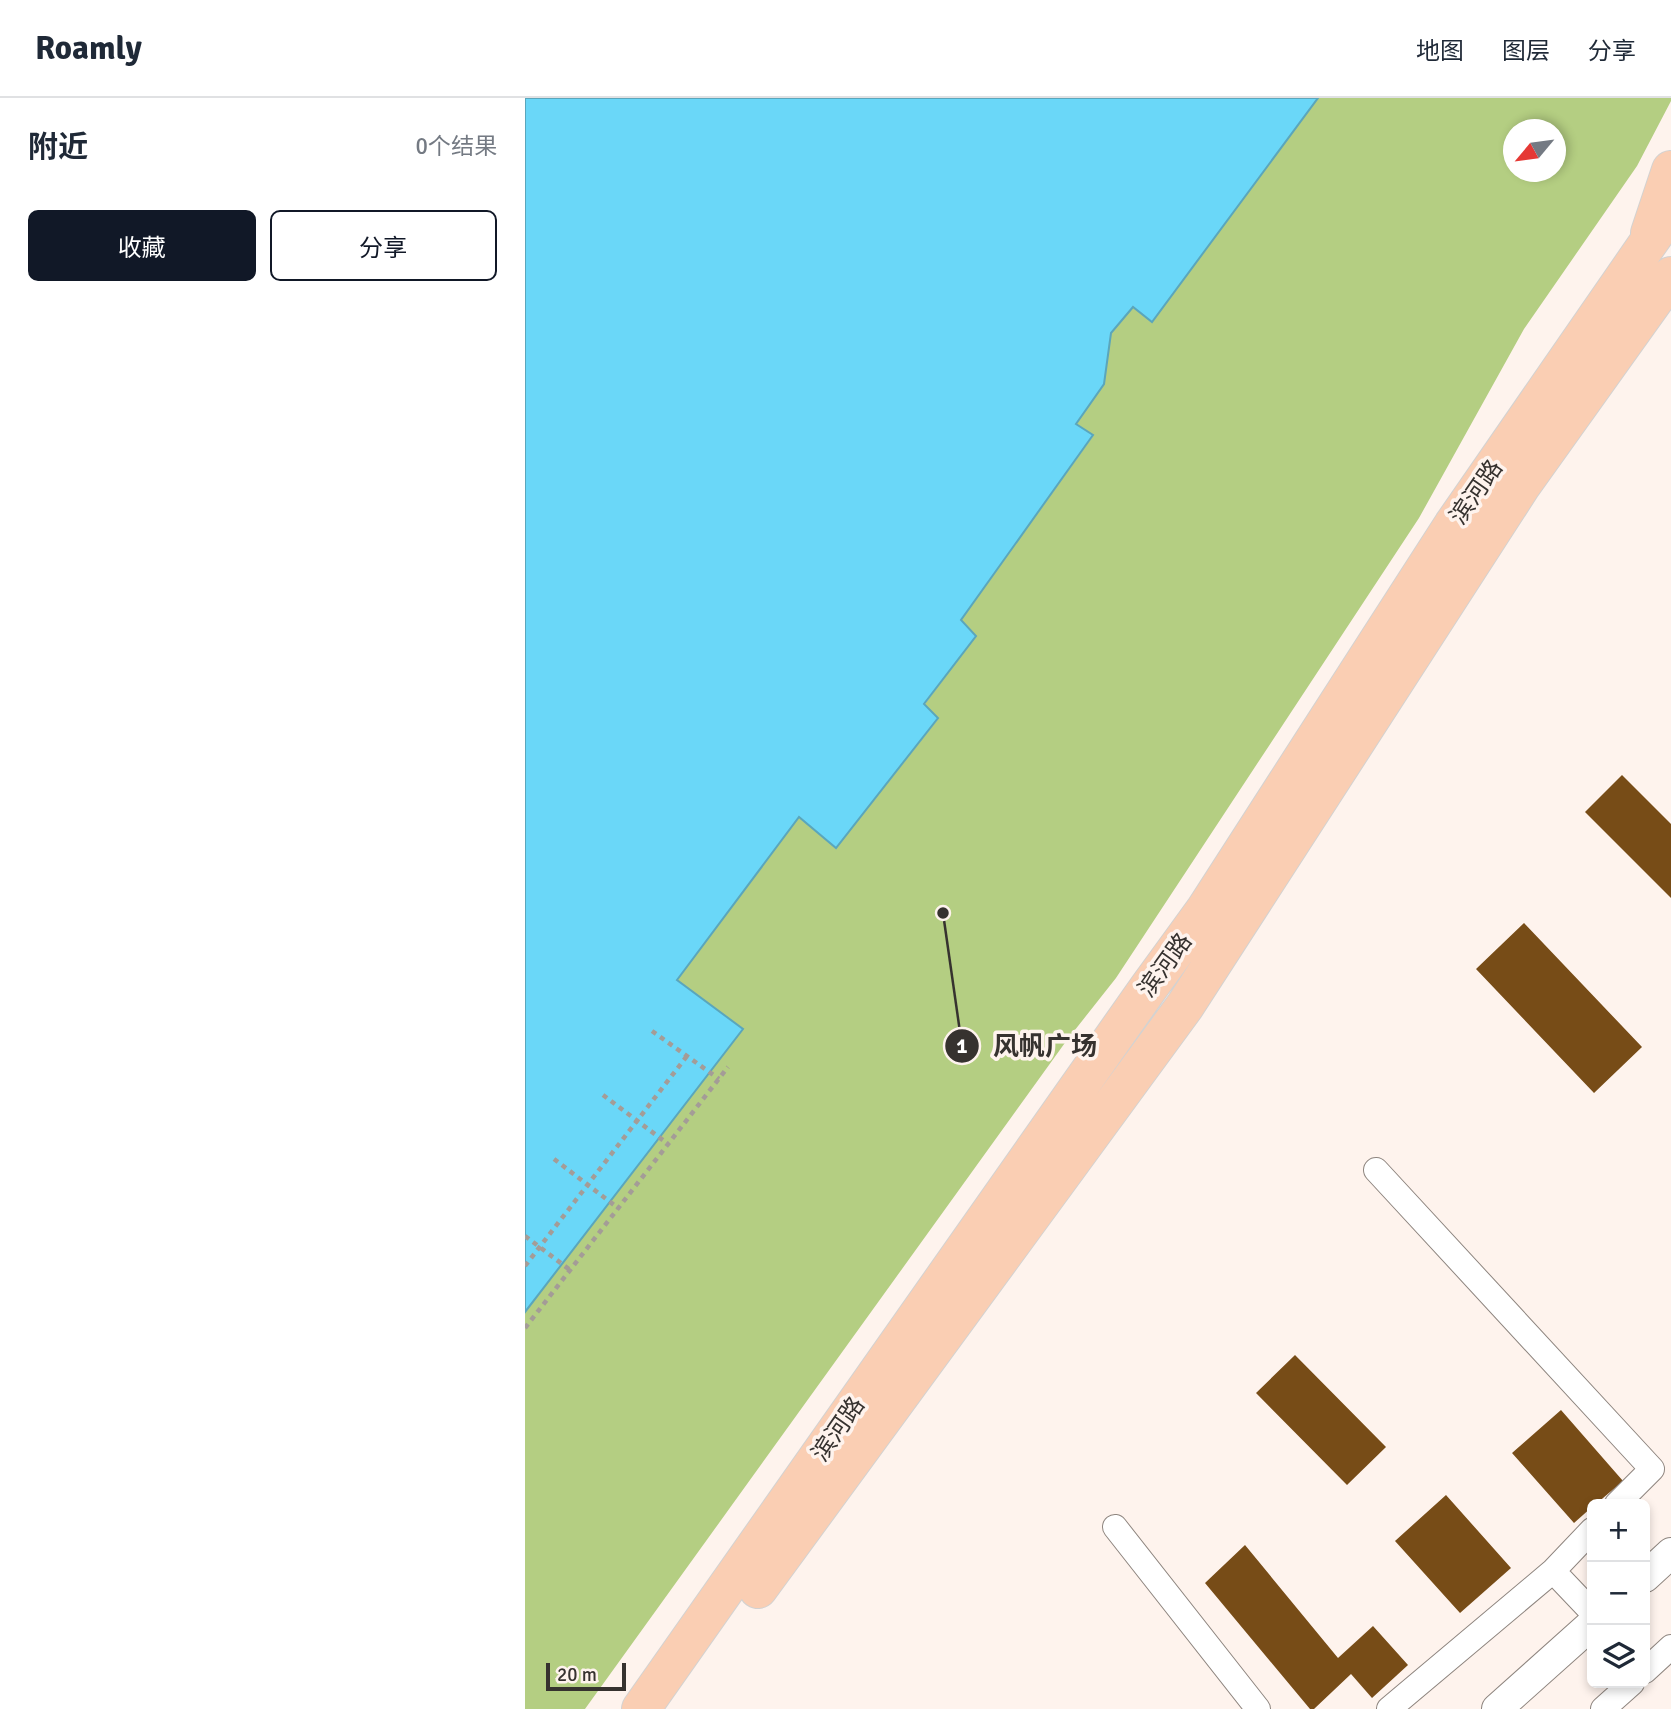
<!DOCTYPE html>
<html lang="zh">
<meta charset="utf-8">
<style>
:root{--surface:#fff;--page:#f6f6f7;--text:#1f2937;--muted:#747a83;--line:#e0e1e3;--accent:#111827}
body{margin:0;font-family:Signika,"Noto Sans SC",sans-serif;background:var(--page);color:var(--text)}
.controls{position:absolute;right:21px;bottom:21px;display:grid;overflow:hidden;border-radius:10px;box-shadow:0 4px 10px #0003}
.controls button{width:63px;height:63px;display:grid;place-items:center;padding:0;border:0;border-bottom:2px solid var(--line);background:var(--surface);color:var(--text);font:35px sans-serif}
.compass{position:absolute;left:978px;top:21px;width:63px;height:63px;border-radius:50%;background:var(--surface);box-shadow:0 4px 10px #0003;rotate:241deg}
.scale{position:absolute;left:21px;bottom:18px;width:80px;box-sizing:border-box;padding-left:7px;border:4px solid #36322f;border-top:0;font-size:19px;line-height:24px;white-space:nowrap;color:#36322f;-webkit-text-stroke:5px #fef3ed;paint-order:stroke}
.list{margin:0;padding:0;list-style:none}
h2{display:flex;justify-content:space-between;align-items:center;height:91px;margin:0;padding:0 28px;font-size:30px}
h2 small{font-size:23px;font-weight:400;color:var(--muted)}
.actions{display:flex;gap:14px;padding:21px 28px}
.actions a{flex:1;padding:16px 0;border:2px solid var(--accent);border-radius:10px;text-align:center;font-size:24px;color:var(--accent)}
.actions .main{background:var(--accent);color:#fff}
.icon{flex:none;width:38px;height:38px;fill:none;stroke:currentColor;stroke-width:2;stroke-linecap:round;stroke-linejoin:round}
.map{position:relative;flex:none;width:1146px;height:1611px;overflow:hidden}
header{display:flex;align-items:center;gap:42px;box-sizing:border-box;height:98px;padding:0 35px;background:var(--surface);border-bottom:2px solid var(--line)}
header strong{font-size:33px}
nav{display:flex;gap:38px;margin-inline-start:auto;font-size:24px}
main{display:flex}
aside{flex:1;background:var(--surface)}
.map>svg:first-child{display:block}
</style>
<header>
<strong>Roamly</strong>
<nav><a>地图</a><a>图层</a><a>分享</a></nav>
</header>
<main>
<aside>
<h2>附近<small>0个结果</small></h2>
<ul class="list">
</ul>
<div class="actions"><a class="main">收藏</a><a>分享</a></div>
</aside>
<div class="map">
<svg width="1146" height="1611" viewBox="0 0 1146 1611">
<rect width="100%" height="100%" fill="#fef3ed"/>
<path fill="#b4ce82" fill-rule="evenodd" d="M793,0H1146V3L1112,68L999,231L894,420L591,880L542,942L60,1611H0V1214L218,931L152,882L274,718L311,750L413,621L399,607L451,538L436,522L568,338L551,326L579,286L586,235L608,209L627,224ZM988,32H1030V74H988Z"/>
<path fill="#6ad7f8" stroke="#5aa6bc" stroke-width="2" d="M0,0H793L627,224L608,209L586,235L579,286L551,326L568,337L436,522L451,538L399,606L413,620L311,750L274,719L152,882L218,931L0,1214Z"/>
<path fill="#774c17" d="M1097,677L1146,726V800L1060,714Z
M999,825L1117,949L1069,995L951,871Z
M770,1257L861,1349L822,1387L731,1295Z
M1036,1312L1098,1383L1071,1406H1067V1409L1049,1425L987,1355Z
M921,1397L986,1470L935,1515L870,1443Z
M720,1447L813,1560L848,1528L883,1567L847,1600L826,1576L789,1611H785L680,1485Z"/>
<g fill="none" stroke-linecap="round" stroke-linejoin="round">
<defs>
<path id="minor" d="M851,1072L1127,1371L1092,1406
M590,1429L733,1611
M1028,1473L1067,1514
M1120,1573L1146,1549
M864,1611L1028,1473L1067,1432
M1078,1611L1107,1585"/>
<path id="tertiary" d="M1120,1479L1146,1455
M972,1611L1067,1526"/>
<path id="primary" d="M1125,135L1146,72
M233,1491L660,908L996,388L1146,178
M116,1611L624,889L680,812L928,427L1146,112"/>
</defs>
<use href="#minor" stroke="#8e857f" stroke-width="26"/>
<use href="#tertiary" stroke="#8e857f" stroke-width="32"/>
<use href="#primary" stroke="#d3d2d1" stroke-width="40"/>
<path stroke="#a49c97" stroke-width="4.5" stroke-dasharray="5 5" stroke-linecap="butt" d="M127,933L194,981
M78,997L143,1046
M29,1061L93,1110
M0,1138L45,1172
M0,1168L162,958
M0,1230L203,969"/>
<use href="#minor" stroke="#fff" stroke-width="24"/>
<use href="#tertiary" stroke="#fff" stroke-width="30"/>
<use href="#primary" stroke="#faceb3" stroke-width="38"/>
</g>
<g text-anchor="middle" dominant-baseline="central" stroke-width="7" stroke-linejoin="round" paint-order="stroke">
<g font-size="24" fill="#36322f" stroke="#fef3ed">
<text transform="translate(951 394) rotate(-55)">滨河路</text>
<text transform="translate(640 867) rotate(-54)">滨河路</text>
<text transform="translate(313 1331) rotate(-55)">滨河路</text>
</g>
</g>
<path fill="none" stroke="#36322f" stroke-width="2.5" d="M418 815L437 948"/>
<g fill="#36322f" stroke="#fef3ed" stroke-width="2.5">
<circle cx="418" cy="815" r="7"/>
<circle cx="437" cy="948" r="18"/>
</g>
<g font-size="21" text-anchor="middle" font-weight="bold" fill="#fff">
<text x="437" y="955">1</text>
</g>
<g font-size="26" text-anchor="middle" font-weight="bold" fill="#36322f" stroke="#fef3ed" stroke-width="7" stroke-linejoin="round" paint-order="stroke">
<text x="520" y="957">风帆广场</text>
</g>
</svg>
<div class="controls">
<button>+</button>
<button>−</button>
<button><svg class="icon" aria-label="layers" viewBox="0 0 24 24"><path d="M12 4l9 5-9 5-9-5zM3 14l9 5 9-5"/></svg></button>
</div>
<svg class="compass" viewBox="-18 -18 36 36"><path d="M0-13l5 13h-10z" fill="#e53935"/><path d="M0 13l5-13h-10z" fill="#747a83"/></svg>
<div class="scale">20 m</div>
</div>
</main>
